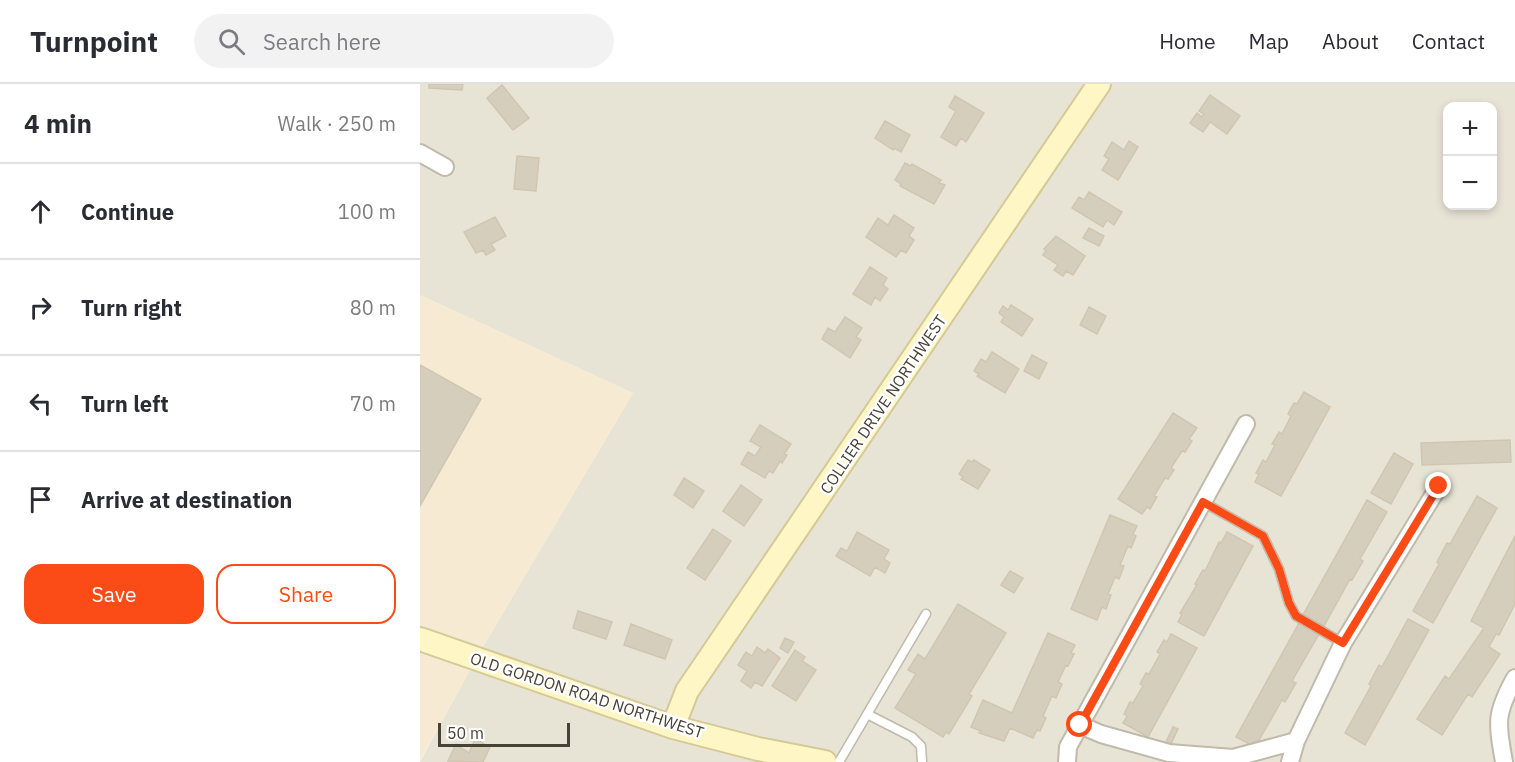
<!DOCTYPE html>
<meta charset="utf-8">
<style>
:root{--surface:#fff;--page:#f2f2f3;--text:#2b2b33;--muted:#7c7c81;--line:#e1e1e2;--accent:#fb4c17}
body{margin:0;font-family:"IBM Plex Sans",sans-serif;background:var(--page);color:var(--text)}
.controls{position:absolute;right:18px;top:18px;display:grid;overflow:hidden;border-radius:12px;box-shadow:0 3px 9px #0003}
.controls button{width:54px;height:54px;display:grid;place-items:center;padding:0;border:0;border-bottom:2px solid var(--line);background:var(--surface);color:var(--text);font:30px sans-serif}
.scale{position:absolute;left:18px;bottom:15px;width:132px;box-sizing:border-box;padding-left:6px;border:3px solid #474236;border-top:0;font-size:16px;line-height:21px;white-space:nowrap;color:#474236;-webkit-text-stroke:4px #fff;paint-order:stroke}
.stop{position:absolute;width:18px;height:18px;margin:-14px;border:4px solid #fb4c17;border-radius:50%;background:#fff}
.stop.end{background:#fb4c17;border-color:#fff;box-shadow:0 2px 6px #0008}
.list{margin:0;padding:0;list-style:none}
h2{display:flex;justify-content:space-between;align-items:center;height:78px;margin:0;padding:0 24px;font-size:26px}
h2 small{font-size:20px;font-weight:400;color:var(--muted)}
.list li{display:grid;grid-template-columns:39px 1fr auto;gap:18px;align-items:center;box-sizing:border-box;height:96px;padding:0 24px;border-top:2px solid var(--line)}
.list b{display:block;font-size:22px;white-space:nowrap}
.list em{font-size:20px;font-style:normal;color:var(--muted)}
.actions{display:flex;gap:12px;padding:18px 24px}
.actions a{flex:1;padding:14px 0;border:2px solid var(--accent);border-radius:18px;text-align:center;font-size:21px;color:var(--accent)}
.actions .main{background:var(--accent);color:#fff}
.icon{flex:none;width:33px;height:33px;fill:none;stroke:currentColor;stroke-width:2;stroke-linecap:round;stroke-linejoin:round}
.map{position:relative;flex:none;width:1095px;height:678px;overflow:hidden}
header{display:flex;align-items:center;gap:36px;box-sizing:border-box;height:84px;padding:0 30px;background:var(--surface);border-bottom:2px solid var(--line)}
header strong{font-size:28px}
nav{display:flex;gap:33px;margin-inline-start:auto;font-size:21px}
.search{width:420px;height:54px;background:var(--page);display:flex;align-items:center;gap:15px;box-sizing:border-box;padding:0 21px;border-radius:33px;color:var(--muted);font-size:22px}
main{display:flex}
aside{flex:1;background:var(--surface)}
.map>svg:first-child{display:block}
</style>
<header>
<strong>Turnpoint</strong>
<div class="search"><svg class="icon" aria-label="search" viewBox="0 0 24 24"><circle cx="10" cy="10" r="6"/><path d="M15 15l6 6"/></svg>Search here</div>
<nav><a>Home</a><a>Map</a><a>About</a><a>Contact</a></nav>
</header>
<main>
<aside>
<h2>4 min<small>Walk · 250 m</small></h2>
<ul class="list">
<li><svg class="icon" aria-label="ahead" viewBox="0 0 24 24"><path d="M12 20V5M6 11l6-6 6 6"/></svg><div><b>Continue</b></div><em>100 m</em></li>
<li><svg class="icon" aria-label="right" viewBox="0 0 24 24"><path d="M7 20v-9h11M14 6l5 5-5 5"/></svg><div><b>Turn right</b></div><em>80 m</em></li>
<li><svg class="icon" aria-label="left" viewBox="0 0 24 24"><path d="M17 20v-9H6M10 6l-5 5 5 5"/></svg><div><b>Turn left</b></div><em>70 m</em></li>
<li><svg class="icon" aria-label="arrive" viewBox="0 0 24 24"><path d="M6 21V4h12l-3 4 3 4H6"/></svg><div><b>Arrive at destination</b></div></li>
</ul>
<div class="actions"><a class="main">Save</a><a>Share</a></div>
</aside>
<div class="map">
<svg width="1095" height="678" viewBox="0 0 1095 678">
<rect width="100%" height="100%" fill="#f4f1e7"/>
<path fill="#e8e4d5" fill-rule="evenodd" d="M0,0H1095V678H0L57,573L213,309L0,211ZM1028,22H1072V122H1028Z"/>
<path fill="#f6ead3" d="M0,211L213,309L57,573L0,676Z"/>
<path fill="#d6cebd" stroke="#d0c6b0" stroke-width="1.5" d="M9,0H43L42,6L9,4Z
M82,1L109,34L93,46L67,14Z
M790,11L820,32L807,50L790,38L783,48L770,39L777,29L782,33L784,30L779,27Z
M535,12L564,29L546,58L541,54L536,62L521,53L536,27L529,23Z
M465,37L490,51L481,68L474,64L473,66L455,54Z
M709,57L718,63L698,96L682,86L689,75L684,72L692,58L704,66Z
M97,72L119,74L116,107L94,105Z
M485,79L491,82L492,80L521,96L519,99L525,101L514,120L480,102L481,100L475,96Z
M669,108L702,128L694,141L687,136L683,143L652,124L659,113L664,116Z
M474,131L494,144L489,152L494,156L486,169L481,166L476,173L446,153L458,134L468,141Z
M75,133L86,152L71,160L75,166L66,171L63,166L56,169L44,148Z
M669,144L684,152L679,162L663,154Z
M636,152L665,172L653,191L646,187L643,192L634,186L638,181L623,171L626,167L624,165Z
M450,183L467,194L463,201L468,205L460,217L455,213L451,221L433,210Z
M591,221L613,235L602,252L581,238L584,233L579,229L583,222L588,226Z
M669,223L686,232L677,250L660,241Z
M425,233L442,244L436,253L441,256L430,274L402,255L408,244L415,248Z
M572,268L599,285L585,309L557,292L559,290L554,287L561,275L566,278Z
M612,271L627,279L619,295L604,287Z
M0,281L61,315L0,422Z
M884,308L910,323L861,412L835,398L839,390L836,389L843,376L846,378L855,361L852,360L859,348L862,350L871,332L868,330L874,319L877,320Z
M753,329L777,344L769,355L772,357L765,368L762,367L751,384L754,386L748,395L745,394L734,412L737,413L730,425L727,423L722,430L698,415Z
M340,341L371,360L364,370L367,371L362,379L360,377L353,389L349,387L345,394L321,380L328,368L335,372L341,363L330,357Z
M1090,356L1091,378L1002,381L1001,359Z
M974,369L993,380L971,420L951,409Z
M548,376L552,378L554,376L570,386L558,405L541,395L543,393L539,390Z
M264,394L284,407L273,424L254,411Z
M321,401L342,416L324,442L303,427Z
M1057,412L1077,424L1013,539L993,527L1019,480L1017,478L1027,459L1030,460Z
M947,416L967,428L940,475L943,477L932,496L930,495L904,542L883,531Z
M690,431L717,442L713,450L716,452L711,464L708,462L700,481L704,482L699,495L695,493L688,510L691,511L686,525L682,523L677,536L651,525Z
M293,445L311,457L285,496L267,484Z
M437,448L469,466L464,475L470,479L465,489L455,483L450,492L416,472L421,464L427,467Z
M807,448L833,462L784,552L758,538L762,530L760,529L777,501L775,500L783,486L785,487L799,458L801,459Z
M1095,452V520L1079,551L1076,550L1069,563L1080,570L1052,613L1048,610L1022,651L997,635L1025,592L1029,595L1064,544L1051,537Z
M590,487L603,494L594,509L581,501Z
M538,520L586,549L549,610L552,612L529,650L526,648L523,653L475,624L496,590L488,586L498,570L505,575Z
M158,527L192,538L186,555L153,544Z
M988,535L1009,546L945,661L925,649L951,602L949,600L959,581L962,583Z
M879,539L899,550L872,597L876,599L865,618L862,616L835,663L816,653Z
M211,540L252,556L245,575L204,561Z
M628,549L655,561L651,569L654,570L648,582L646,581L638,598L642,600L636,614L632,612L623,632L626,634L620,647L617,646L613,654L590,644L584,657L559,649L561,647L551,643L563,616L592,629Z
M751,550L777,564L728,653L703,639L707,632L704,630L710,618L713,619L723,602L720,600L726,589L729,590L740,570L737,568L744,556L747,558Z
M365,554L374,558L368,569L360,564Z
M337,563L345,569L348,565L360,574L342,602L335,598L331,604L321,597L327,587L318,581L326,568L332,572Z
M375,566L385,573L382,577L396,586L376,617L352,602Z
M753,643L758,645L751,660L746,658Z
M55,655L70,663L63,678L28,677L36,660L49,669Z"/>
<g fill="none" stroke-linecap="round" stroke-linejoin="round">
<defs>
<path id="lane" d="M783,418L843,452L859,485L869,519L876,532L923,559
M447,630L492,653L501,662L502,678
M419,678L506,530"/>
<path id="street" d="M0,69L25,83
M660,641L681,650L749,669L813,674L876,657
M647,678L648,663L660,641L826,340
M870,678L876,657L923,559L1019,402
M1084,678C1077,638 1075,630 1095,594"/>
<path id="secondary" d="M0,555L253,643L338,665L405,678
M253,643L267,607L679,0"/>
</defs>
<use href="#lane" stroke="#bfbaaa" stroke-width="11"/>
<use href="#street" stroke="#bfbaaa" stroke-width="20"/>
<use href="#secondary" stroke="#d4c997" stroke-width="26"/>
<use href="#lane" stroke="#fff" stroke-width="8"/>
<use href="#street" stroke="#fff" stroke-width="16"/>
<use href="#secondary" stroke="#fff6c6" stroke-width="22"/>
</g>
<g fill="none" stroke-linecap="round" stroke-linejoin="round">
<path stroke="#fb4c17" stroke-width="8" d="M660,641L783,418L843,452L859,485L869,519L876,532L923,559L1019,402"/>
</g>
<g text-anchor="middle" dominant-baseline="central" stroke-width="5" stroke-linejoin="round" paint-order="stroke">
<g font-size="16" fill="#474236" stroke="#fff">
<text transform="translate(463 320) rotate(-56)">COLLIER DRIVE NORTHWEST</text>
<text transform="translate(167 611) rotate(18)">OLD GORDON ROAD NORTHWEST</text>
</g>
</g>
</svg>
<div class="controls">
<button>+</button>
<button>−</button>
</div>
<div class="scale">50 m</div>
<div class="stop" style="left:660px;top:641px"></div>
<div class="stop end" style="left:1019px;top:402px"></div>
</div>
</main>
